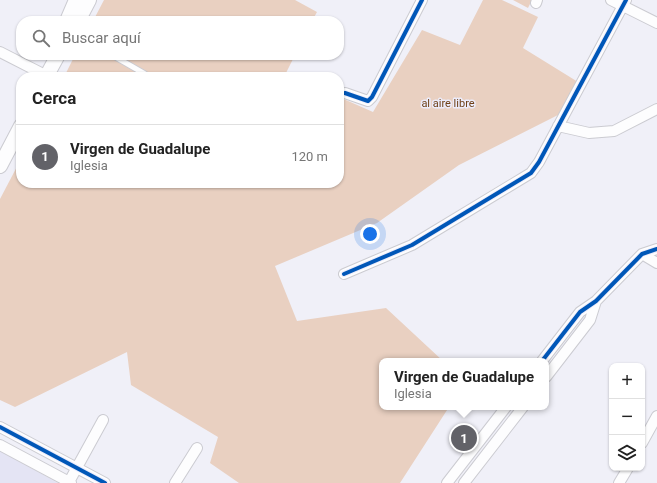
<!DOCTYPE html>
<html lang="es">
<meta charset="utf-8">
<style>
:root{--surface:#fff;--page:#f6f6f6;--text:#222;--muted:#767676;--line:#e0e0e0;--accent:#626268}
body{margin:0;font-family:Roboto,sans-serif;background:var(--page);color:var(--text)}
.controls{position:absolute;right:12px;bottom:12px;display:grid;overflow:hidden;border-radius:8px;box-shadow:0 1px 3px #0004}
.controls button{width:36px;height:36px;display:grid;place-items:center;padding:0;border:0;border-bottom:1px solid var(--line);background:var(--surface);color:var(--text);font:20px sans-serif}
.you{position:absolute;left:370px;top:234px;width:14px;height:14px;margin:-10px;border:3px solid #fff;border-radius:50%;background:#1a73e8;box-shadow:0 0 0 6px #1a73e833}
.badge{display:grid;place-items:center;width:26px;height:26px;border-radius:50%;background:var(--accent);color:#fff;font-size:13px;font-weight:700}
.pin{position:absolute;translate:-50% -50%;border:2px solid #fff;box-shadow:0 1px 4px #0006}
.popup{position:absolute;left:379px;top:358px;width:170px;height:52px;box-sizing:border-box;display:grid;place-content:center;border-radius:8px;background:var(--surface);filter:drop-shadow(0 1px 3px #0005);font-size:13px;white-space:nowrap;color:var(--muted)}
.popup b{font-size:15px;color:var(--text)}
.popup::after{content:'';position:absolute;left:50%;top:100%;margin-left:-8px;border:8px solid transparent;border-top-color:var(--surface)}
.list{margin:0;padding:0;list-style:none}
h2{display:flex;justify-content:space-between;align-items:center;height:52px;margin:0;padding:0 16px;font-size:17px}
h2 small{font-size:13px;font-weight:400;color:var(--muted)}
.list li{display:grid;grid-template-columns:26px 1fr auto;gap:12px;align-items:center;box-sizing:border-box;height:64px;padding:0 16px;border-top:1px solid var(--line)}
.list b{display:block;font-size:15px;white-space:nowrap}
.list p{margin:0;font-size:13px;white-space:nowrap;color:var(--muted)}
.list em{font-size:13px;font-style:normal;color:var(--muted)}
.icon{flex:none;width:22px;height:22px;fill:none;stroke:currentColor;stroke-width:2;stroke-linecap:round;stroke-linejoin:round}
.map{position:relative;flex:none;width:657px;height:483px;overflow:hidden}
.search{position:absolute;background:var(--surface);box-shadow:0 1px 3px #0004;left:16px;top:16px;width:328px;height:44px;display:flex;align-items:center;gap:10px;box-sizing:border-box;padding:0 14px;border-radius:16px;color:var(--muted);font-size:15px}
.panel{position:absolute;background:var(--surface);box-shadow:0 1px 3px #0004;left:16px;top:72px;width:328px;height:116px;border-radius:16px}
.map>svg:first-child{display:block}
</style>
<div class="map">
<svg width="657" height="483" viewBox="0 0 657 483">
<rect width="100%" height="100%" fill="#f0f0f8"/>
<path fill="#e4e4f4" d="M0,451L58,483H0Z"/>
<path fill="#e9d0c1" d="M104,0H295L317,12L312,21H93Z
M483,0H502L538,17L523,48L578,82L558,115L459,165L377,223L275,266L297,321L386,308L443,361H382V407H449L400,483H239L210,463L218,437L131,385L127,352L15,407L0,400V199L21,159V183H339V97L373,112L422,30L460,45Z
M513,0H532L528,8Z
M75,55H295L284,77H64Z"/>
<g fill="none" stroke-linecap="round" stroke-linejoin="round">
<defs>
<path id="lane" d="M112,55L145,74"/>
<path id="street" d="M611,0L657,23
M536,3L537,0
M0,52L47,76
M345,93L368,101L372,97L422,0
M558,126L589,133L614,131L657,109
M642,254L657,263
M344,274L412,245L531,173L539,162L626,0
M542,361L580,312L596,301L642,254L657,249
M546,377L590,320L596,301
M0,427L105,483
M642,443L657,416
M0,445L71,483
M69,482L103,420
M175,483L197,448
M447,483L506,407
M464,483L523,407
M619,483L628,468"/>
<path id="secondary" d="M67,21L76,0
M78,21L89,0
M46,77L58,55
M0,166L21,126"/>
</defs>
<use href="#lane" stroke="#cbcbd1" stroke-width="7"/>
<use href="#street" stroke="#cbcbd1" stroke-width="12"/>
<use href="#secondary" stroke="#cbcbd1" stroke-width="16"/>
<use href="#lane" stroke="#fdfdfe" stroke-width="5"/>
<use href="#street" stroke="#fdfdfe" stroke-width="10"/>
<use href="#secondary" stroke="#fdfdfe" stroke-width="14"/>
<defs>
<path id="cycleway" d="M345,93L368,101L372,97L422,0
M344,274L412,245L531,173L539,162L626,0
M542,361L580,312L596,301L642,254L657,249
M0,427L105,483"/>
</defs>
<use href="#cycleway" stroke="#ececfb" stroke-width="6"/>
<use href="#cycleway" stroke="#0057b8" stroke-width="4"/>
</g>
<g text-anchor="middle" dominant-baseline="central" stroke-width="3" stroke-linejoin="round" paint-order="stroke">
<g font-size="11" fill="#70421a" stroke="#ececfb">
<text x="448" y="103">al aire libre</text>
</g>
</g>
</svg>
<div class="controls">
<button>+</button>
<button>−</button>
<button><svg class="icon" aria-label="layers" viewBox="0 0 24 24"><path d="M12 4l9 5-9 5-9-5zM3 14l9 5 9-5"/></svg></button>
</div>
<div class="you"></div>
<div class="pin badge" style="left:464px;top:438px">1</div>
<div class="popup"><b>Virgen de Guadalupe</b>Iglesia</div>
<div class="search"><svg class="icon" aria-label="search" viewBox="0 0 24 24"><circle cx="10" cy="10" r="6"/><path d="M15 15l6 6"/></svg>Buscar aquí</div>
<section class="panel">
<h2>Cerca<small></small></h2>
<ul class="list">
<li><span class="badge">1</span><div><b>Virgen de Guadalupe</b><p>Iglesia</p></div><em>120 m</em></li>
</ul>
</section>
</div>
